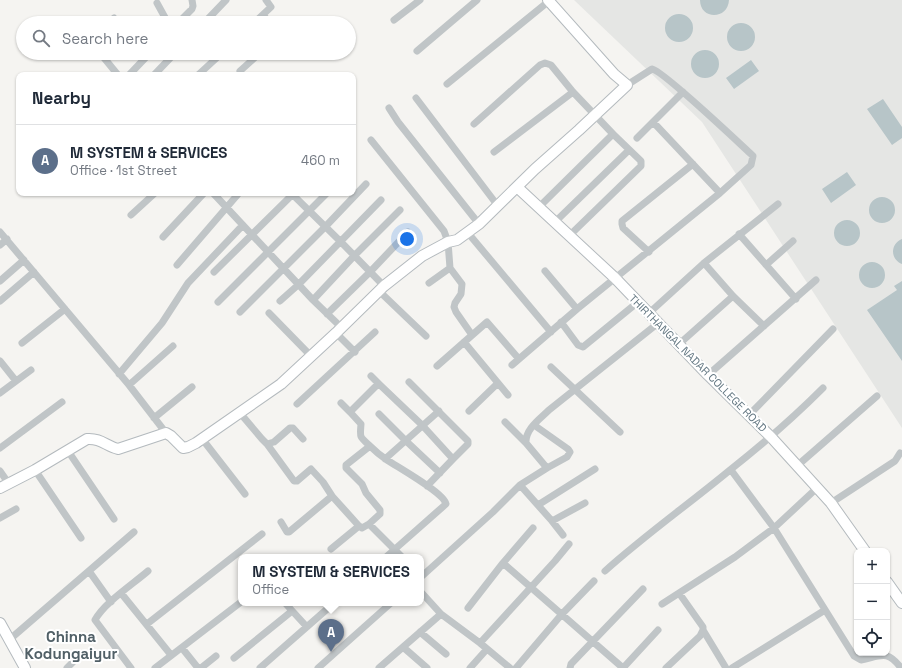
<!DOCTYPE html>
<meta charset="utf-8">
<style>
:root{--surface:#fff;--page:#f6f6f7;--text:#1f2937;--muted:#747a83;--line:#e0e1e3;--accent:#2563eb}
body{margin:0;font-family:"Space Grotesk",sans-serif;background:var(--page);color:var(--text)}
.controls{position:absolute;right:12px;bottom:12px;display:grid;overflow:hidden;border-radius:8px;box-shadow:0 1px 3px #0004}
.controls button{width:36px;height:36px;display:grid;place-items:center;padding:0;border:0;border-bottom:1px solid var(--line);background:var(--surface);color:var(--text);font:20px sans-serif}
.you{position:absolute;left:407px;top:239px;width:14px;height:14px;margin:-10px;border:3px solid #fff;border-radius:50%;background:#1a73e8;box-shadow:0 0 0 6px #1a73e833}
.badge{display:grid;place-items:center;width:26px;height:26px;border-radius:50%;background:var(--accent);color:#fff;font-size:13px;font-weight:700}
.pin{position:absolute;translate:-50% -33px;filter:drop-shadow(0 1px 2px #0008)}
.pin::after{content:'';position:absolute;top:21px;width:14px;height:12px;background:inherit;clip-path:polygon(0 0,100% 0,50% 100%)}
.popup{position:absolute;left:238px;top:554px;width:186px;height:52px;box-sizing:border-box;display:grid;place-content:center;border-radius:8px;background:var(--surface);filter:drop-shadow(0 1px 3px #0005);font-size:13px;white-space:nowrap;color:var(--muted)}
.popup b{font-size:15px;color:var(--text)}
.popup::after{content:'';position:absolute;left:50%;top:100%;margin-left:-8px;border:8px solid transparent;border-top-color:var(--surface)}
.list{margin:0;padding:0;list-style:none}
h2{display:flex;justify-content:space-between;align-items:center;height:52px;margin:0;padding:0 16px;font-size:17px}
h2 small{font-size:13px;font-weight:400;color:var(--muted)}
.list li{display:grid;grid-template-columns:26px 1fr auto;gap:12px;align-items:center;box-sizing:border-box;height:72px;padding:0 16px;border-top:1px solid var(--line)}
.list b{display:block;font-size:15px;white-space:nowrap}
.list p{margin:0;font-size:13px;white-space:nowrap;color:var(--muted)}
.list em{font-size:13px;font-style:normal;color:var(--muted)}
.icon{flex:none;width:22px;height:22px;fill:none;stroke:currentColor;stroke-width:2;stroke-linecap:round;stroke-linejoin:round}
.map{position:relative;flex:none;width:902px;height:668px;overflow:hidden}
.search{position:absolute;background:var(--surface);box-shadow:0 1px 3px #0004;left:16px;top:16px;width:340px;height:44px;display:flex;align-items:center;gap:10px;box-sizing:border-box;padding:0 14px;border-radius:22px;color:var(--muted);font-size:15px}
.panel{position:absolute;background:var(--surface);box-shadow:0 1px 3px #0004;left:16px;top:72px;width:340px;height:124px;border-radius:8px}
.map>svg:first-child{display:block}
</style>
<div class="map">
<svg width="902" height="668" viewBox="0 0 902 668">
<rect width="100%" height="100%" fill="#f5f4f1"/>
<path fill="#e5e6e4" d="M574,0H902V428L702,122Z"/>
<path fill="#b7c5c8" d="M700,0H729C728,20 700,20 700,0Z
M665 28a14 14 0 1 1 28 0a14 14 0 1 1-28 0Z
M727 37a14 14 0 1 1 28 0a14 14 0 1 1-28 0Z
M691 64a14 14 0 1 1 28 0a14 14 0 1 1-28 0Z
M751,60L759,71L734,89L726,78Z
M883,99L902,127V138L892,145L867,109Z
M847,172L856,185L831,203L822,189Z
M869 210a13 13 0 1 1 26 0a13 13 0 1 1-26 0Z
M834 233a13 13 0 1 1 26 0a13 13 0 1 1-26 0Z
M902,239V264C890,259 890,244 902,239Z
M859 275a13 13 0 1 1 26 0a13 13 0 1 1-26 0Z
M902,281V361L867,310L897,290L894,286Z"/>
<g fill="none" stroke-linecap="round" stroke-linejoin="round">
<defs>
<path id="secondary" d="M517,187L615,278L708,375L771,437L831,503L865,551
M0,488L35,470L87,439C101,438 106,446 118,449L166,433L171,436L183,448L188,447L196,443L281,384L336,333L384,286L422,256L448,242L457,240L479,224L535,169L579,130L627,85L614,74L548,0
M887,582L902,603
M0,623L25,668"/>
</defs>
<use href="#secondary" stroke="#b4babe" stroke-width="12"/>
<path stroke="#c0c5c7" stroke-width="7" d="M157,3L168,23
M263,15L270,23
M114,18L117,23
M394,20L420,0
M178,23L192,9L193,6L192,0
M204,23L226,0
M254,23L271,7L266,0
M417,51L477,0
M100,53L118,75
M240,71L260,53
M129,75L150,53
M154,75L175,53
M198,75L222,53
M447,84L549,1
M416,98L498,206
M389,108L398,122L479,224
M654,123L720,193
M474,124L540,65L545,63L551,65L573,92L613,134L539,207
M637,138L683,92
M371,140L444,231L448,242L450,268L462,284L461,294L455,303L454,307L456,312L472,335
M494,152L573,92
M213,193L313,300L342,328
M291,193L341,242L384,286
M131,215L155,193
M555,222L629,150
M0,232L129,385L166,433
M468,233L551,332
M739,234L796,299
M570,235L641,166V161L613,134
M163,237L204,193
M0,245L7,239
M649,252L623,228L622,224V221L693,164
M704,263L733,296L764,326
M177,265L239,193
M766,265L793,241
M545,271L577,309
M214,272L294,193
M0,281L24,260
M429,283L450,268
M379,291L426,336
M313,300L354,256L400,210
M0,301L34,272
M280,301L298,285L381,200
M218,302L327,193
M240,312L325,227L366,184
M269,313L311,356
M327,314L370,272L408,232
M648,314L704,263L778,204
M561,322L578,345L583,347L638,302
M336,333L355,352
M464,342L508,395
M22,343L65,309
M678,345L733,296
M0,361L16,381
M512,365L577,309L720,193L751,165L753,156L751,154C738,142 662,70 652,69L627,85
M437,366L487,322L519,359
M551,367L620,432
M119,374L162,323L188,283L243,225
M708,375L816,280
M371,376L379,384
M409,382L468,441V444L453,459
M129,385L173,346
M0,393L31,370
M341,403L350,412
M297,404L375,332
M469,411L498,383
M240,413L262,439L267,444L274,442L290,428H293L303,439
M379,414L405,440L440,473
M749,415L833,329
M154,418L192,387
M505,422L526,443
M534,425L568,449L570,452L567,457L547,468
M203,440L245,494
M267,444L294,481H297L311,469L323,482L332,496
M370,446C359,436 360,438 361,424L350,412L375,387L379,384L422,425L453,459L427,486
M0,448L62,402
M68,451L114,519
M385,459L439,411
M798,465L877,396
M35,470L81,538
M731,470L774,528L854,656L861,660C881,656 887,649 901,668
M0,471L9,484
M520,485L552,521L585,503
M831,503L895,461L900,453
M538,505L595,469
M0,518L16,509
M552,521L563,535
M281,522L287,532H289L332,496L359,526L362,528L369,524L380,514V510L366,493L362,484L346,468V465L370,446C375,451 381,456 387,460C399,468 444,493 446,504L386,557
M369,524L402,557
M331,549L359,526
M503,563L623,668
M89,571L111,602
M605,571C645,535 689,504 730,470C763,444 794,417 823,388
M421,577L493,512L520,485L547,468L526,443C525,429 540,419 549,410L657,324
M421,592L441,614L480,643L510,668
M121,593L171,655
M285,603L307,627
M662,604L735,557L774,528L818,487
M468,608L503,563L533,528
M147,624L262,534
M703,630L726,668
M420,632L446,654
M9,640L134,532
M480,643L555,561L569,544
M403,647L427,668
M182,648L198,668
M234,658L292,611
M67,668L79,656
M131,668L95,620C104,603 133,584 148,571
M155,668L241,602
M201,668L216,656
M260,668L334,603
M318,668L391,603
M379,668L441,614
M470,668L487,649
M516,668L562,614L594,581
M570,668L571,664L643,589
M623,668L658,630
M666,668L700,636L703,630V627L679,593
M732,668L825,610"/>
<use href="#secondary" stroke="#fff" stroke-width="10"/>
</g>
<g text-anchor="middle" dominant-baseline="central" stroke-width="4" stroke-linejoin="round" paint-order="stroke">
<g font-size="11" fill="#637782" stroke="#fff">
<text transform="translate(698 363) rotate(45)">THIRTHANGAL NADAR COLLEGE ROAD</text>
</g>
<g font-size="15" font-weight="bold" fill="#516067" stroke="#fff">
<text x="71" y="636">Chinna<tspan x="71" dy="17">Kodungaiyur</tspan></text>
</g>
</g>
</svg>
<div class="controls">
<button>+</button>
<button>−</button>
<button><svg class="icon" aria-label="locate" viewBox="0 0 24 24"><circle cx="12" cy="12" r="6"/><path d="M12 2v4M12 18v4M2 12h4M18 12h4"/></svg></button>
</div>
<div class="you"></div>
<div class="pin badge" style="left:331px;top:652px;background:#5c6f8a">A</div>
<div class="popup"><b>M SYSTEM &amp; SERVICES</b>Office</div>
<div class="search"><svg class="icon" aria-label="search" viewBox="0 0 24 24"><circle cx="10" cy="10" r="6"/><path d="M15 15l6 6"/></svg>Search here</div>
<section class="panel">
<h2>Nearby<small></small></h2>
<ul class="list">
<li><span class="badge" style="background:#5c6f8a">A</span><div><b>M SYSTEM &amp; SERVICES</b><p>Office · 1st Street</p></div><em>460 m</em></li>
</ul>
</section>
</div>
